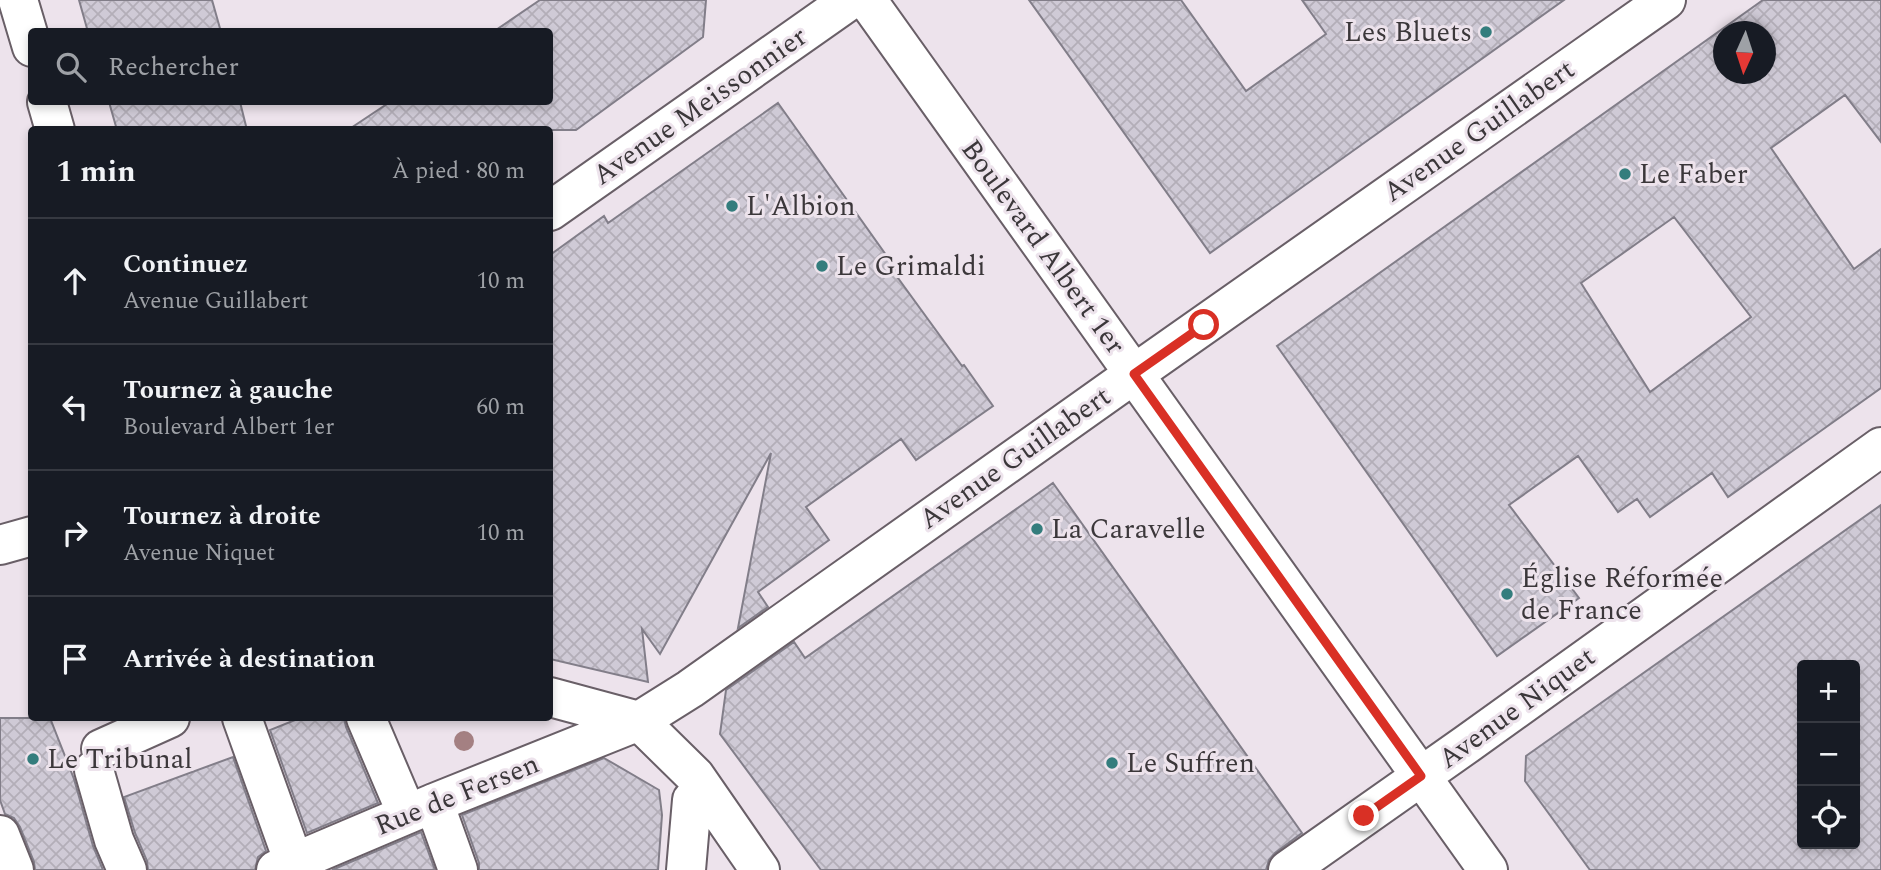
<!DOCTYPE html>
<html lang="fr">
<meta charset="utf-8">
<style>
:root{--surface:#171b24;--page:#242831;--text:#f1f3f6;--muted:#9ea1a6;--line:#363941}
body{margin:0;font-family:Spectral,serif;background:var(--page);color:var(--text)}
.controls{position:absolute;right:21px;bottom:21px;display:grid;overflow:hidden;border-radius:7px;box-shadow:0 4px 10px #0003}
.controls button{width:63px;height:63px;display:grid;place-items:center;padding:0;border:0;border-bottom:2px solid var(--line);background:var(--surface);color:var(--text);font:35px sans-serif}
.compass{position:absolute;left:1713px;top:21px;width:63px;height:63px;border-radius:50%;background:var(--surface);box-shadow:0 4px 10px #0003;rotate:183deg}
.stop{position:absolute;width:21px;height:21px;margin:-16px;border:5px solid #d93025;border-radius:50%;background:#fff}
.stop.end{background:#d93025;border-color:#fff;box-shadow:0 2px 7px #0008}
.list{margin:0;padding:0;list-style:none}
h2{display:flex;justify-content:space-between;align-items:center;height:91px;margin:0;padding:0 28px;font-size:30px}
h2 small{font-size:23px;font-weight:400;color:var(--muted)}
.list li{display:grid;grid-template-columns:46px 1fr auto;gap:21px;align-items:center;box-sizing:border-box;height:126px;padding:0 28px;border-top:2px solid var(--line)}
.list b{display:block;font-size:26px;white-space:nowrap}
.list p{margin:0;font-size:23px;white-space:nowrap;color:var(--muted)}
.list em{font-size:23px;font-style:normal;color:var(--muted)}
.icon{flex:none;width:38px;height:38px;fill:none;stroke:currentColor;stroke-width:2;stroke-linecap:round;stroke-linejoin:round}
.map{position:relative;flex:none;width:1881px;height:870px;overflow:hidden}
.search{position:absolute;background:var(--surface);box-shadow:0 4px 10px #0003;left:28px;top:28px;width:525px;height:77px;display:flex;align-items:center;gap:18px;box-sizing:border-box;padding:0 24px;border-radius:7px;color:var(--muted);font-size:26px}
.panel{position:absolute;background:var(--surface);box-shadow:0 4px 10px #0003;left:28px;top:126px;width:525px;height:595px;border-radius:7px}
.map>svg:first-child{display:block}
</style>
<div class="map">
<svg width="1881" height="870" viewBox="0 0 1881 870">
<defs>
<pattern id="building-cross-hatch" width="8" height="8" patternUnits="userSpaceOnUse" patternTransform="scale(1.75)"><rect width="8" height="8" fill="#cfcad6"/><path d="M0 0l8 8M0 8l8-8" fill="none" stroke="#b3aeb8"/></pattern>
</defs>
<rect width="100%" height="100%" fill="#ede3ec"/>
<path fill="url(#building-cross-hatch)" stroke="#827e89" stroke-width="2" fill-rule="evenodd" d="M79,0H212L221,32H88Z
M540,0H706L703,37L576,130H348L390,102H550V32H493Z
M1029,0H1181L1246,91L1326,34L1302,0H1564L1210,253Z
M1763,0H1881V142L1845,95L1771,148L1854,269L1881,249V388L1728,497L1712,473L1650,517L1637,499L1618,512L1578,456L1509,505L1579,598L1497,656L1277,346ZM1724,32H1766V74H1724ZM1674,217L1751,317L1650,392L1581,283Z
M109,102H240L247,130H117Z
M778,103L901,276L898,278L962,366L964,365L993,406L916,460L901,439L806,507L829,540L758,592L768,607L738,628L771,453L660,654L642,629L648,682L550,659V255L604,216L608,223Z
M1053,483L1302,833L1275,853L1269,860L1266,870H821L720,734L726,690L794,642L805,658Z
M1881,505V870H1590L1525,781L1526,756ZM1802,665H1855V844H1802Z
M0,718H50L74,779L93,846L103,870H35L34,862L20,827L14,818L5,814L0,800Z
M300,718H344L346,727L378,803L307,833L270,730Z
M233,757L266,851L258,857L255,870H148L147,861L135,833L124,797Z
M604,758L659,790L662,815L658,870H479V863L462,815Z
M421,832L435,870H332Z"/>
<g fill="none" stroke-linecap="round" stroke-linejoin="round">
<defs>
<path id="minor" d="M18,0L32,47
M867,0L1488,870
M47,102L55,130
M550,211L850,0
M0,545L32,536
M550,697L639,721L695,776L760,870
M242,718L294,863
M366,718L407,814
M101,749L170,718
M94,770L114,840L127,870
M434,803L458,870
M0,835L14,870
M276,870L434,803L639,721L690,689L1134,374L1666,0
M686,870L692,800L705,791
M1288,870L1467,744L1881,447"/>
</defs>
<use href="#minor" stroke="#695f67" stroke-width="42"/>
<use href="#minor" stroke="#fff" stroke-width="38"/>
</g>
<circle fill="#a48082" cx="464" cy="741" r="10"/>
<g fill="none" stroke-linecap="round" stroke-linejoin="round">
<path stroke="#d93025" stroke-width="9" d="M1204,325L1134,374L1421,776L1364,816"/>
</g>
<g fill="#347d7d" stroke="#ede3ec" stroke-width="2.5">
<circle cx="1486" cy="32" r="7"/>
<circle cx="1625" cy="174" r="7"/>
<circle cx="732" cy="206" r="7"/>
<circle cx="822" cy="266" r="7"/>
<circle cx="1037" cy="529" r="7"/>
<circle cx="1507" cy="594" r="7"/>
<circle cx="33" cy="759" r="7"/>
<circle cx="1112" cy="763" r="7"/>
</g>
<g text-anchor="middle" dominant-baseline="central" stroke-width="6" stroke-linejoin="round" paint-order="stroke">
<g font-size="28" fill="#3b373a" stroke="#ede3ec" text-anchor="start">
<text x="1472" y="32" text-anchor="end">Les Bluets</text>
<text x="1639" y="174">Le Faber</text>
<text x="746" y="206">L'Albion</text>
<text x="836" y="266">Le Grimaldi</text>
<text x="1051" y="529">La Caravelle</text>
<text x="1521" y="578">Église Réformée<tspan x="1521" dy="32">de France</tspan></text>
<text x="47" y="759">Le Tribunal</text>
<text x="1126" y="763">Le Suffren</text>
</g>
<g font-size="28" fill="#3b373a" stroke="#ede3ec">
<text transform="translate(700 106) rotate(-35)">Avenue Meissonnier</text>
<text transform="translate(1479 131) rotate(-35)">Avenue Guillabert</text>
<text transform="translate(1043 247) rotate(54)">Boulevard Albert 1er</text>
<text transform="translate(1015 458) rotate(-35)">Avenue Guillabert</text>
<text transform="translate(1517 708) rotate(-36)">Avenue Niquet</text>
<text transform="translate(457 795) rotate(-22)">Rue de Fersen</text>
</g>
</g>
</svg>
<div class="controls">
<button>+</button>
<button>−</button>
<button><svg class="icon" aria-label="locate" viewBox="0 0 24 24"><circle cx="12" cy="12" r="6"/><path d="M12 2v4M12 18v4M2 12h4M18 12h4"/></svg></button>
</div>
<svg class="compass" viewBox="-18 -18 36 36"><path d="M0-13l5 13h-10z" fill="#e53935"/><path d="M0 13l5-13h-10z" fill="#9ea1a6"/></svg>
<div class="stop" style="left:1204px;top:325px"></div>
<div class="stop end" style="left:1364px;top:816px"></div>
<div class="search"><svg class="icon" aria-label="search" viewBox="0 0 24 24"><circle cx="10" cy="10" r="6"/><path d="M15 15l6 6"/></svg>Rechercher</div>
<section class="panel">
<h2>1 min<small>À pied · 80 m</small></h2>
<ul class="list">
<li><svg class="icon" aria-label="ahead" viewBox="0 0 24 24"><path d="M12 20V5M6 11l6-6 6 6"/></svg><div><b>Continuez</b><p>Avenue Guillabert</p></div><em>10 m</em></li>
<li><svg class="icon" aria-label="left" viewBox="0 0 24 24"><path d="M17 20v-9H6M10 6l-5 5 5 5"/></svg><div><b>Tournez à gauche</b><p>Boulevard Albert 1er</p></div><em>60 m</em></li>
<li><svg class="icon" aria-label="right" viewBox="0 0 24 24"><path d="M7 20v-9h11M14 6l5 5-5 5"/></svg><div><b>Tournez à droite</b><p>Avenue Niquet</p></div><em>10 m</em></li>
<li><svg class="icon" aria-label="arrive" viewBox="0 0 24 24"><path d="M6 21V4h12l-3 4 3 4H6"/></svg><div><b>Arrivée à destination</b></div></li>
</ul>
</section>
</div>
